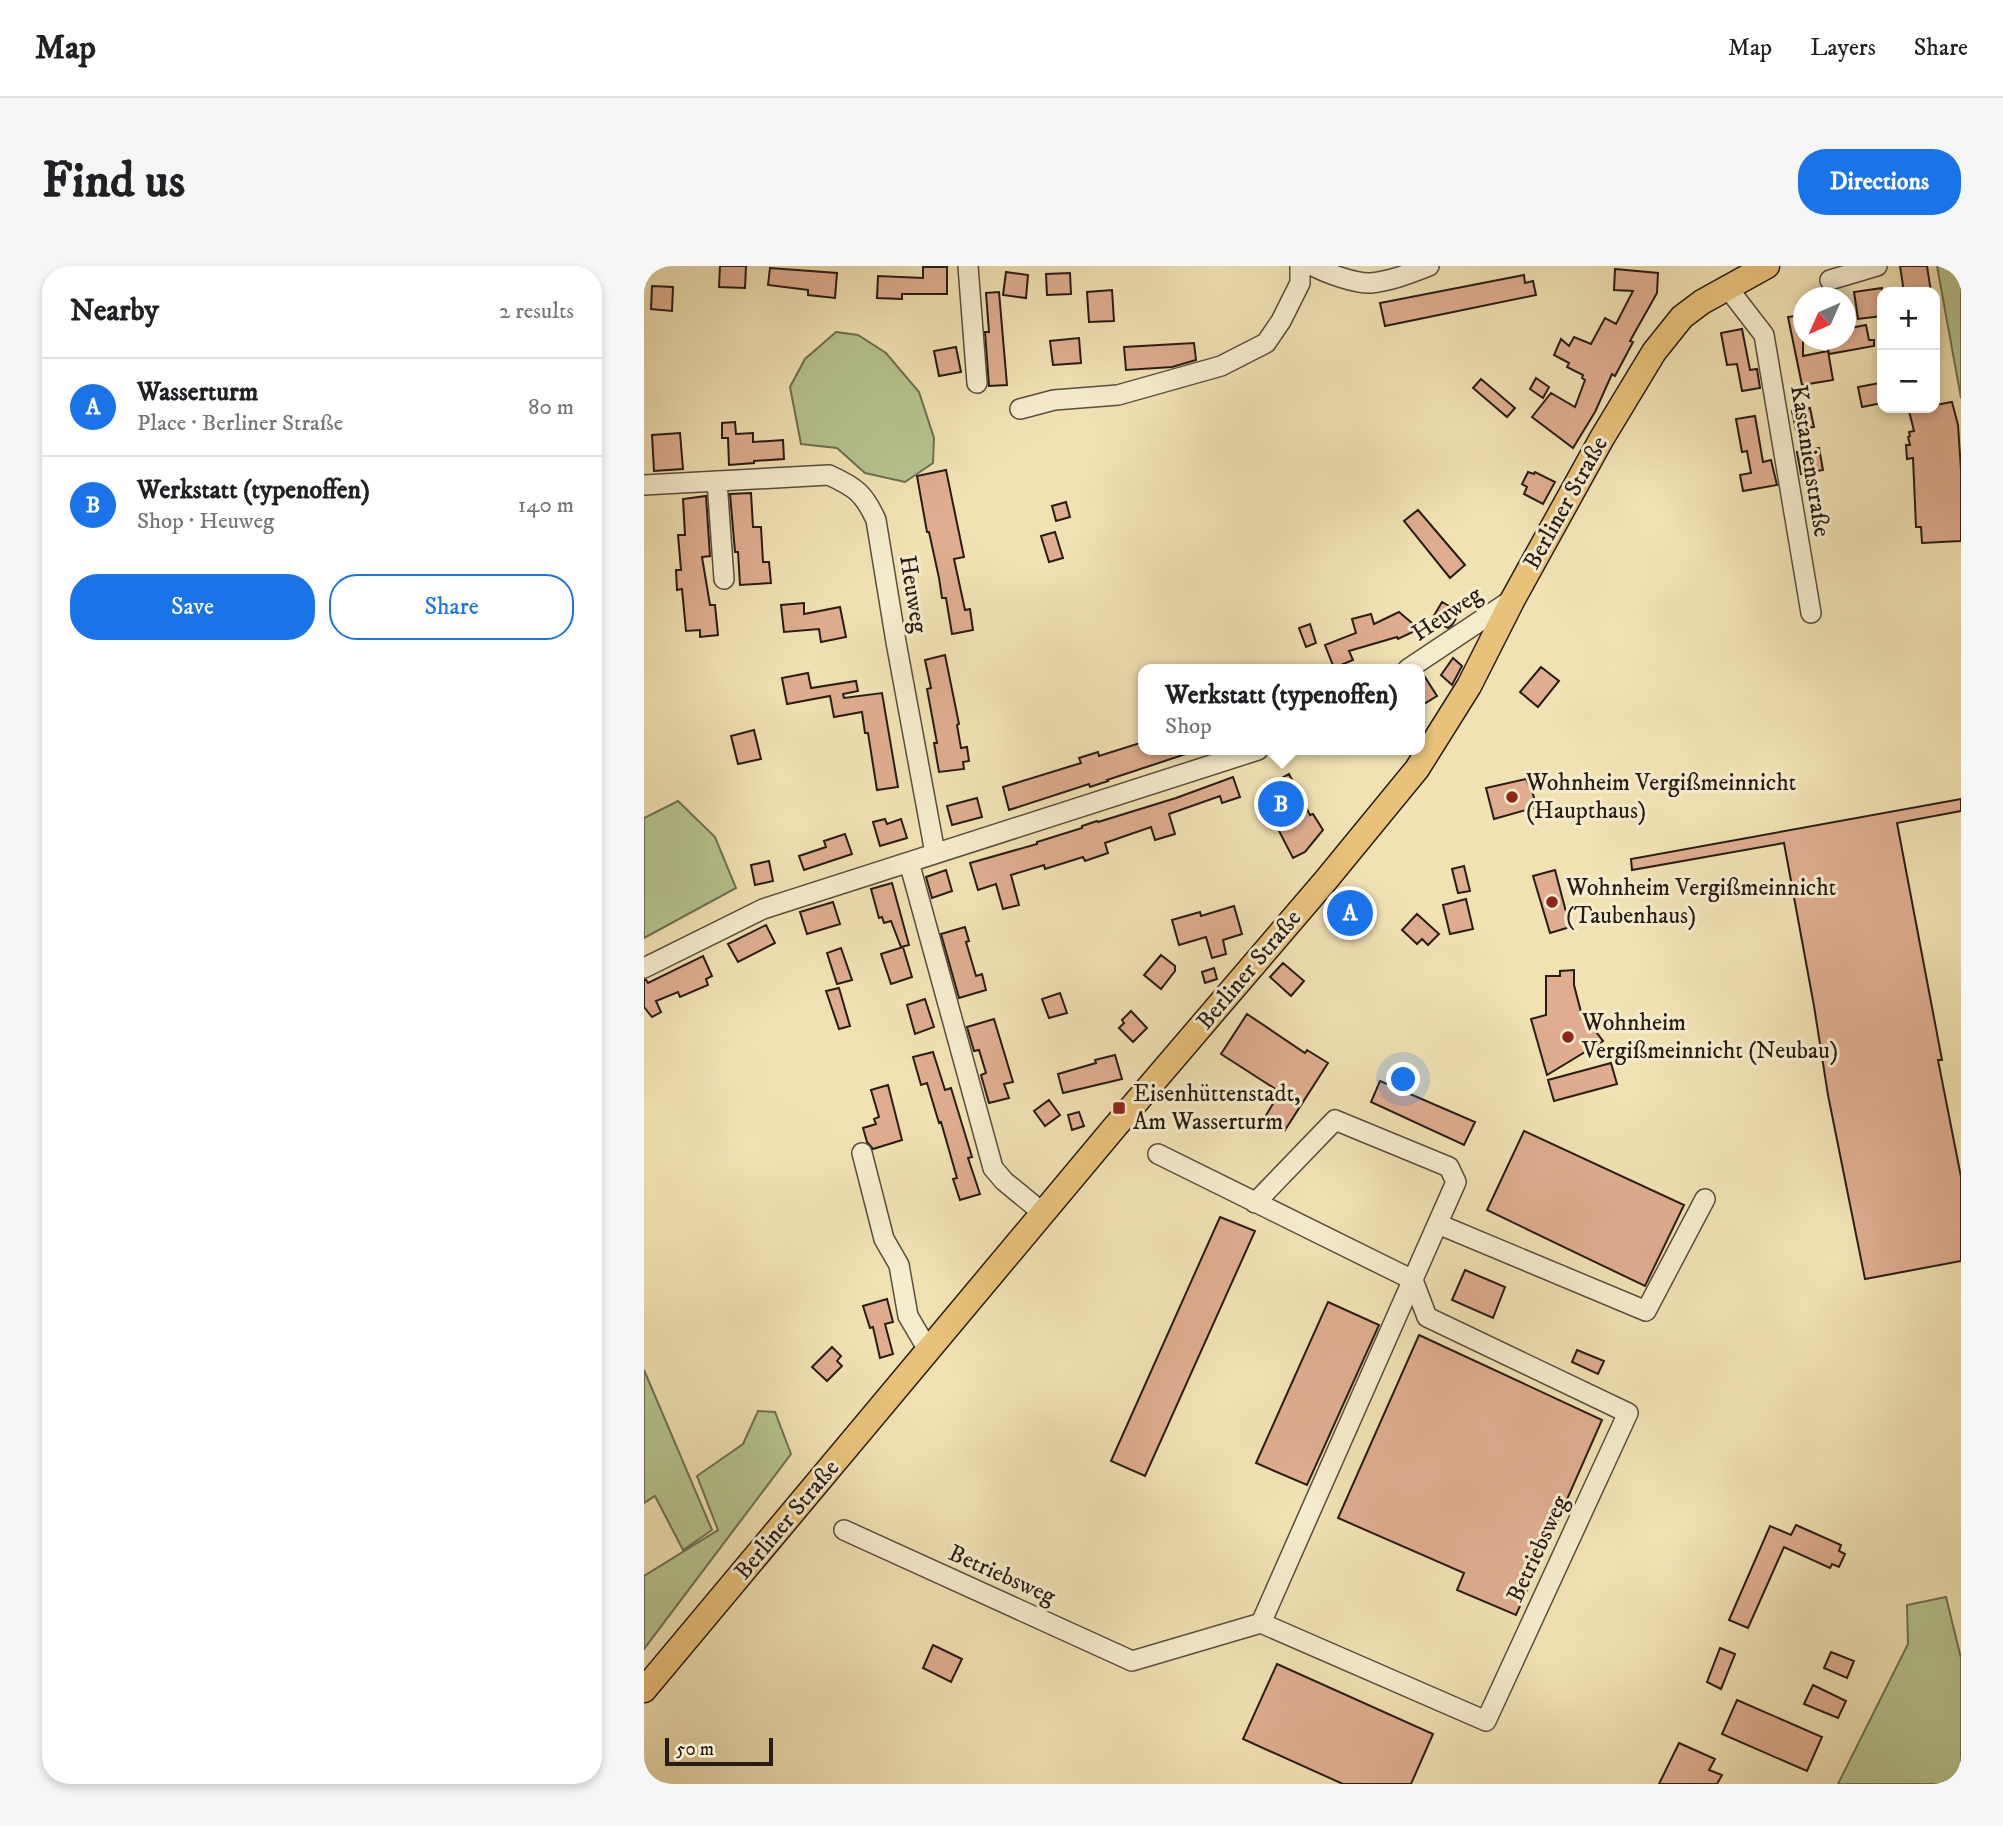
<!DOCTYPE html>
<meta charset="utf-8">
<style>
:root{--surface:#fff;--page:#f6f6f6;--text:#202124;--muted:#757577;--line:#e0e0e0;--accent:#1a73e8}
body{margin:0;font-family:"IM FELL DW Pica",serif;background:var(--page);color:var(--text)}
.controls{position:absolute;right:21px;top:21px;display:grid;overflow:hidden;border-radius:14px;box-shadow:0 4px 10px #0003}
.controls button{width:63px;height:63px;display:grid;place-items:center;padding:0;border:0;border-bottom:2px solid var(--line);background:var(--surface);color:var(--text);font:35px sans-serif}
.compass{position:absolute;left:1149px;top:21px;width:63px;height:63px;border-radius:50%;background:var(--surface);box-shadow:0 4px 10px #0003;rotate:225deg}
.scale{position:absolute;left:21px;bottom:18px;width:108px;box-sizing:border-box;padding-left:7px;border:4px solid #281c16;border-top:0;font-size:19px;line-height:24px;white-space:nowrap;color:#281c16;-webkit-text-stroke:5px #f6ecce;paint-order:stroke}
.you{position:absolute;left:760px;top:814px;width:24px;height:24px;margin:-18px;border:5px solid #fff;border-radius:50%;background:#1a73e8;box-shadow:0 0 0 10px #1a73e833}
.badge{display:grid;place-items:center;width:46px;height:46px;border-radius:50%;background:var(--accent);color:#fff;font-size:23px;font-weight:700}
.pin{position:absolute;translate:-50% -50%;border:4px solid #fff;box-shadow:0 2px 7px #0006}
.popup{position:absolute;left:494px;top:398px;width:287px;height:91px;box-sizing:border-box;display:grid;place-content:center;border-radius:14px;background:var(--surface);filter:drop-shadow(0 2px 5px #0005);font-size:23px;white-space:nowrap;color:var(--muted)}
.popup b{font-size:26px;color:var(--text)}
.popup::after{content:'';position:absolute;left:50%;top:100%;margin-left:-14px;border:14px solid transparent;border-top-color:var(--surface)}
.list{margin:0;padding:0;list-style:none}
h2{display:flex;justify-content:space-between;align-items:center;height:91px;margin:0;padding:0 28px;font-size:30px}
h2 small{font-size:23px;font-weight:400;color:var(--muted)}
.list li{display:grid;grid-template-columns:46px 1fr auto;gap:21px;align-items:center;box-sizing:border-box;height:98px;padding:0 28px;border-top:2px solid var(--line)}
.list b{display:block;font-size:26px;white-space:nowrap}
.list p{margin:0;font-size:23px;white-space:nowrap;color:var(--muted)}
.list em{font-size:23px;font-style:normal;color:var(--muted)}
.actions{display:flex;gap:14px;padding:21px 28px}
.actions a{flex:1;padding:16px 0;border:2px solid var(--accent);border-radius:28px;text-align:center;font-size:24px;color:var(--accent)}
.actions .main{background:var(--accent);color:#fff}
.map{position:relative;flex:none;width:1317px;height:1518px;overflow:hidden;border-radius:28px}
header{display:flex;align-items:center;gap:42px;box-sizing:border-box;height:98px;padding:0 35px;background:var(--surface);border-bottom:2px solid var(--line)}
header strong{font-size:33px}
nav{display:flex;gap:38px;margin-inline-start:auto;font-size:24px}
.intro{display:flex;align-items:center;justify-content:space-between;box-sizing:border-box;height:168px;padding:0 42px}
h1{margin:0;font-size:49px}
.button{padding:18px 32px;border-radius:28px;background:var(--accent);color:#fff;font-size:24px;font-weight:700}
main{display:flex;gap:42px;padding:0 42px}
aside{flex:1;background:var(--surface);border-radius:28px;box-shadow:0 4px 10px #0003}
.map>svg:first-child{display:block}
</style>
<header>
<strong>Map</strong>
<nav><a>Map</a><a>Layers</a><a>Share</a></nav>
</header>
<div class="intro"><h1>Find us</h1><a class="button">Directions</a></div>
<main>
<aside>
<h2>Nearby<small>2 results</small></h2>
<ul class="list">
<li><span class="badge">A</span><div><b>Wasserturm</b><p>Place · Berliner Straße</p></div><em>80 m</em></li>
<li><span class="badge">B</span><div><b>Werkstatt (typenoffen)</b><p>Shop · Heuweg</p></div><em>140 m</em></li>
</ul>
<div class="actions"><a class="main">Save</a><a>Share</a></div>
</aside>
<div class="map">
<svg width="1317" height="1518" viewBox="0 0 1317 1518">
<rect width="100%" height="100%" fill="#f1e2b4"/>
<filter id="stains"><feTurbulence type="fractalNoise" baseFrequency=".00286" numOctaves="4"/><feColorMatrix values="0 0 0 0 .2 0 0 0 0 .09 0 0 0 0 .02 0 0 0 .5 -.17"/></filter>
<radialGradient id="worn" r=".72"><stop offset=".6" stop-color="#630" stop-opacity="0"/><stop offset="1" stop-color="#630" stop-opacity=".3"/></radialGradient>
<path fill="#b6c490" stroke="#6f7053" stroke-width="2" d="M1293,0H1317V132Z
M192,66L214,69L242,87L275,126L290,172L289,197L261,216L221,207L193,182L157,178L146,121L161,93Z
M34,535L71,571L92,622L0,672V552Z
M0,1104L68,1264L39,1284L11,1230L0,1237Z
M114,1145L131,1146L147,1188L0,1383V1310L74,1264L53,1210L99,1178Z
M1302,1331L1317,1392V1518H1194L1264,1378L1263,1339Z"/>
<path fill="#e0ad90" stroke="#281c16" stroke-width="2" d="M76,0H102L101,22L75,21Z
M1256,0H1283L1287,26H1260Z
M279,1H303V28H258V33L233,32L234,10L279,12Z
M126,2L193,7L191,32L164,29V24L124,19Z
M971,3L1014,7L1013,27L986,75L989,76L971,110L968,108L951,146L929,182L888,151L907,127L931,141L941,114L938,112L939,109L923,101L925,97L910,89L917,73L925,80L930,71L947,78L961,52L972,58L989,25L970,24Z
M362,6L384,9L382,32L359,29Z
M426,7L427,28L403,29L402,8Z
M880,9L881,17L889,15L892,29L741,60L736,37Z
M8,20L29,21L28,45L7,43Z
M1238,22V50L1214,53L1210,26Z
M468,24L470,55L445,56L443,26Z
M355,26L363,119L345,120L341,66H345L342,27Z
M1159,49V90L1184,85L1189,114L1158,119L1144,51Z
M1222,59L1225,74H1230V80L1185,88L1182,74H1201V63Z
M1098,63L1106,104L1113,103L1116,122L1098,125L1093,98L1083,99L1077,67Z
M435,72L437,97L409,99L406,75Z
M550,77L552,94L528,101L482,104L480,81Z
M312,81L317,106L295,110L290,85Z
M892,112L905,121L899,132L886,123Z
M837,113L871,142L863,151L829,122Z
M1236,117L1238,137L1218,141L1214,121Z
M1308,136L1314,159L1317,204V275L1278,277L1277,261H1272L1269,192L1263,193L1262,179H1266L1264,171L1266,170L1265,166L1270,165L1265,145L1280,142H1291V139Z
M1166,142L1170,161L1152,164L1148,145Z
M1111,150L1119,196L1127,194L1133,219L1099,225L1096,209L1107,207L1103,185L1098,186L1092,153Z
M91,156L92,168L109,167V176L139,174L140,193L110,195V197L85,199L84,172H78V157Z
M36,167L39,203L10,205L8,169Z
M1175,182L1179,204L1157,208L1153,186Z
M302,204L320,291L310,293L321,344L326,343L329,364L308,368L302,332H298L295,312L285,266H283L273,210Z
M884,206L890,208L891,206L911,216L899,238L880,228L883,221L878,218Z
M107,227L109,261H117L119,296H125L127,317L96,319L94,286H91L86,228Z
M62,230L66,290L58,291L66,339H71L74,369L56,371V364L42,365L38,323L33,324L32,304H37L34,269H41L39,233Z
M422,236L426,251L412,255L408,240Z
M774,244L821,299L806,312L760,255Z
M411,266L419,292L405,296L397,270Z
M798,336L816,346L808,359L804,362L788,353Z
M160,337V348L196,341L202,371L177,376L175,363L140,366L137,339Z
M755,346L775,363L754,373L753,371L705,385L709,394L690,402L681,379L712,367L708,353L727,348L730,358Z
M666,358L672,377L662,381L655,362Z
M301,389L315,458L313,459L317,482L323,481L325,495L319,496L320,503L295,506L290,477H293L283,423L287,422L281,394Z
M809,392L818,400L808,419L797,409Z
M897,401L915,415L894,441L876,426Z
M164,407L167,422L212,415L214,425L199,428L200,432L238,427L254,521L233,524L224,467H221L218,446L190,451L186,430L143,438L138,412Z
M779,408L793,430L775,441V410Z
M110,464L117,493L94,498L87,470Z
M499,476V484H547L548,486L463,514L464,515L446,521L445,518L365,544L359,521L437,497L435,492L454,486L455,490Z
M645,508L666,549L669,548L679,564L661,586L649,592L635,565L642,561L625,529L634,524L631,516Z
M589,511L596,531L578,537L576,530L525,548L531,568L511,574L507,561L461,577L464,587L441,595L439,591L401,603L400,599L367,609L375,639L359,643L352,618L334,624L326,597L393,578V576L438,562V560L453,555L454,556L532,532Z
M882,513L885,519L886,518L891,535L887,536L889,542L850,553L842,522Z
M333,532L338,551L308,559L303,540Z
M1317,533V545L1253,557L1298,794H1294L1317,911V995L1221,1013L1184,829L1170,740L1140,577L988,604L987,593Z
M241,553L243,558L257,553L263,572L236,580L229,556Z
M201,568L208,588L160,604L155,590L182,581L180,575Z
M125,595L129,615L111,619L107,599Z
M820,600L826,625L814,627L808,603Z
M302,604L308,625L288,632L282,611Z
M911,604L926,661L906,667L889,610Z
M248,617L265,679L257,681L247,655L240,657L238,651L235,652L227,623Z
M822,633L829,663L806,668L799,639Z
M693 647a13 13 0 1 1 26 0a13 13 0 1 1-26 0Z
M189,636L196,658L163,668L156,646Z
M590,640L598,668L579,674L582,688L568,692L562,671L535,679L528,654L556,646L557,650Z
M773,648L795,668L784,679L778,673L773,678L758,664Z
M122,659L131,677L94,696L84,678Z
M321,661L325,675L322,676L332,710L338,708L342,724L315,732L297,668Z
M259,681L268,711L247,718L237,688Z
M197,682L208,714L193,718L183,687Z
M517,689L531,700V705L517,723L500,709Z
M59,690L68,710L62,713L64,719L36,731L34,726L12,735L17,746L8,751L0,741V714H2L4,717Z
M639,697L660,715L647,730L626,711Z
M570,702L573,713L561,717L558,706Z
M930,704V719L937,746L959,775L903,809L887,753L902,749V710H916V705Z
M195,722L206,760L195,763L182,725Z
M416,727L423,747L405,752L398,733Z
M281,733L290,761L271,768L263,739Z
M487,745L503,762L489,776L475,762L480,757L478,754Z
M603,748L661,787L663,784L684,797L641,864L621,851L636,826L577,788Z
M350,753L369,816L360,818L365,832L345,837L337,809L342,807L335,784L330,785L323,761Z
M289,786L301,824L307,822L328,891L324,892L336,928L316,934L309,913L313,912L297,856L295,857L283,817L277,819L269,791Z
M471,789L478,813L419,827L414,808L452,797L451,794Z
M967,797L973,818L910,835L904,814Z
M736,815L831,856L820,879L727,836Z
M244,819L258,874L229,883L223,876L219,862L232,858L230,853L235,851L227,824Z
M405,834L416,849L401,860L390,845Z
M435,846L440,860L428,864L424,849Z
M880,865L1040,939L1001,1020L843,944Z
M576,951L611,965L501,1210L467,1195Z
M821,1004L861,1021L849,1052L808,1034Z
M243,1033L249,1056L241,1058L249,1088L236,1092L229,1061L226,1062L219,1040Z
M684,1036L735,1059L663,1219L612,1197Z
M775,1069L958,1154L872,1349L813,1324L820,1307L694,1252Z
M188,1081L197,1090L193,1095L198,1100L183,1115L168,1101Z
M933,1084L960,1095L954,1108L928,1096Z
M1152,1259L1197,1279L1195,1285L1201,1288L1195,1301L1188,1298L1186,1302L1140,1281L1104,1362L1085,1354L1126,1260L1147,1269Z
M289,1379L318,1393L307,1416L279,1402Z
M1076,1382L1091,1388L1077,1423L1063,1416Z
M1187,1386L1210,1395L1203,1412L1180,1402Z
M633,1398L789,1468L767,1518H699L599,1473Z
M1169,1419L1202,1435L1194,1452L1160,1438Z
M1093,1434L1178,1471L1163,1505L1078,1468Z
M1035,1477L1071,1493L1065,1504L1078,1509L1073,1518H1015Z"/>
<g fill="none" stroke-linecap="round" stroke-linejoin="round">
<defs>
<path id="minor" d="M324,0L333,117
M669,0C682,7 712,18 727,17C747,15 767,7 785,0
M1186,14L1233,0
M1083,21L1120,69L1167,347
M376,143L410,134L474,129L577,100L622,77L637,55L656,17V0
M73,215L80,313
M0,219L185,209C211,221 220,227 232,254L252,376L291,587
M764,403L869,333
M265,596L349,902L360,915L399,947
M0,702L119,643L614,484
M218,887L240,973L255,999L264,1050L284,1084
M514,888L769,1014L783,1051L984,1147L842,1455L617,1357L812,916L805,901L691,854L611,937
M794,958L1002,1045L1061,933
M200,1264L488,1395L617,1357"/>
<path id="major" d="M0,1424L470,862L682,614L773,503L825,420L869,333L958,172L1010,86L1038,51L1058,36L1123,0"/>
</defs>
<use href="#minor" stroke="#5a4e3e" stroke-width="22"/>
<use href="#major" stroke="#281c16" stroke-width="27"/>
<use href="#minor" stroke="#f6ecce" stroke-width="19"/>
<use href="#major" stroke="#e8c17a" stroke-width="24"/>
</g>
<g fill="#8f2418" stroke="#f6ecce" stroke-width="2.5">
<circle cx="868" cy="531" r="7"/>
<circle cx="908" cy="636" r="7"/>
<circle cx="924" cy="771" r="7"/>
<rect x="468" y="835" width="14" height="14" rx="3.5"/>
</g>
<g text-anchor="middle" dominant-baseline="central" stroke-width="6" stroke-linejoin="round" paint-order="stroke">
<g font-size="24" fill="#281c16" stroke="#f6ecce">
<text transform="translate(1166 195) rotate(81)">Kastanienstraße</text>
<text transform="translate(922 237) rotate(-61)">Berliner Straße</text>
<text transform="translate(269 328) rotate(81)">Heuweg</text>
<text transform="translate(803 348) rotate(-34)">Heuweg</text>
<text transform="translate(605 704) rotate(-50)">Berliner Straße</text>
<text transform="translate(143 1254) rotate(-50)">Berliner Straße</text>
<text transform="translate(894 1283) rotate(-65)">Betriebsweg</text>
<text transform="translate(358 1309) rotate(24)">Betriebsweg</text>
</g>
<g font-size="24" fill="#281c16" stroke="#f6ecce" text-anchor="start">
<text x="882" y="517">Wohnheim Vergißmeinnicht<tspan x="882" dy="28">(Haupthaus)</tspan></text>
<text x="922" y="622">Wohnheim Vergißmeinnicht<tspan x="922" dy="28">(Taubenhaus)</tspan></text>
<text x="938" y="757">Wohnheim<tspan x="938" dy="28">Vergißmeinnicht (Neubau)</tspan></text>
<text x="489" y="828">Eisenhüttenstadt,<tspan x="489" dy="28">Am Wasserturm</tspan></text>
</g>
</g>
<rect width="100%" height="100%" filter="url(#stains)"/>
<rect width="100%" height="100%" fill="url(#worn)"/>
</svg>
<div class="controls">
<button>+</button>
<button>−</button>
</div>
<svg class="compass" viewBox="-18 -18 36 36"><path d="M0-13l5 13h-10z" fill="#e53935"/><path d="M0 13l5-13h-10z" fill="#757577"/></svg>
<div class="scale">50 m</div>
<div class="you"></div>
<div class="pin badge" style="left:706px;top:647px">A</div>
<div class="pin badge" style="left:637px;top:538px">B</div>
<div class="popup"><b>Werkstatt (typenoffen)</b>Shop</div>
</div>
</main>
